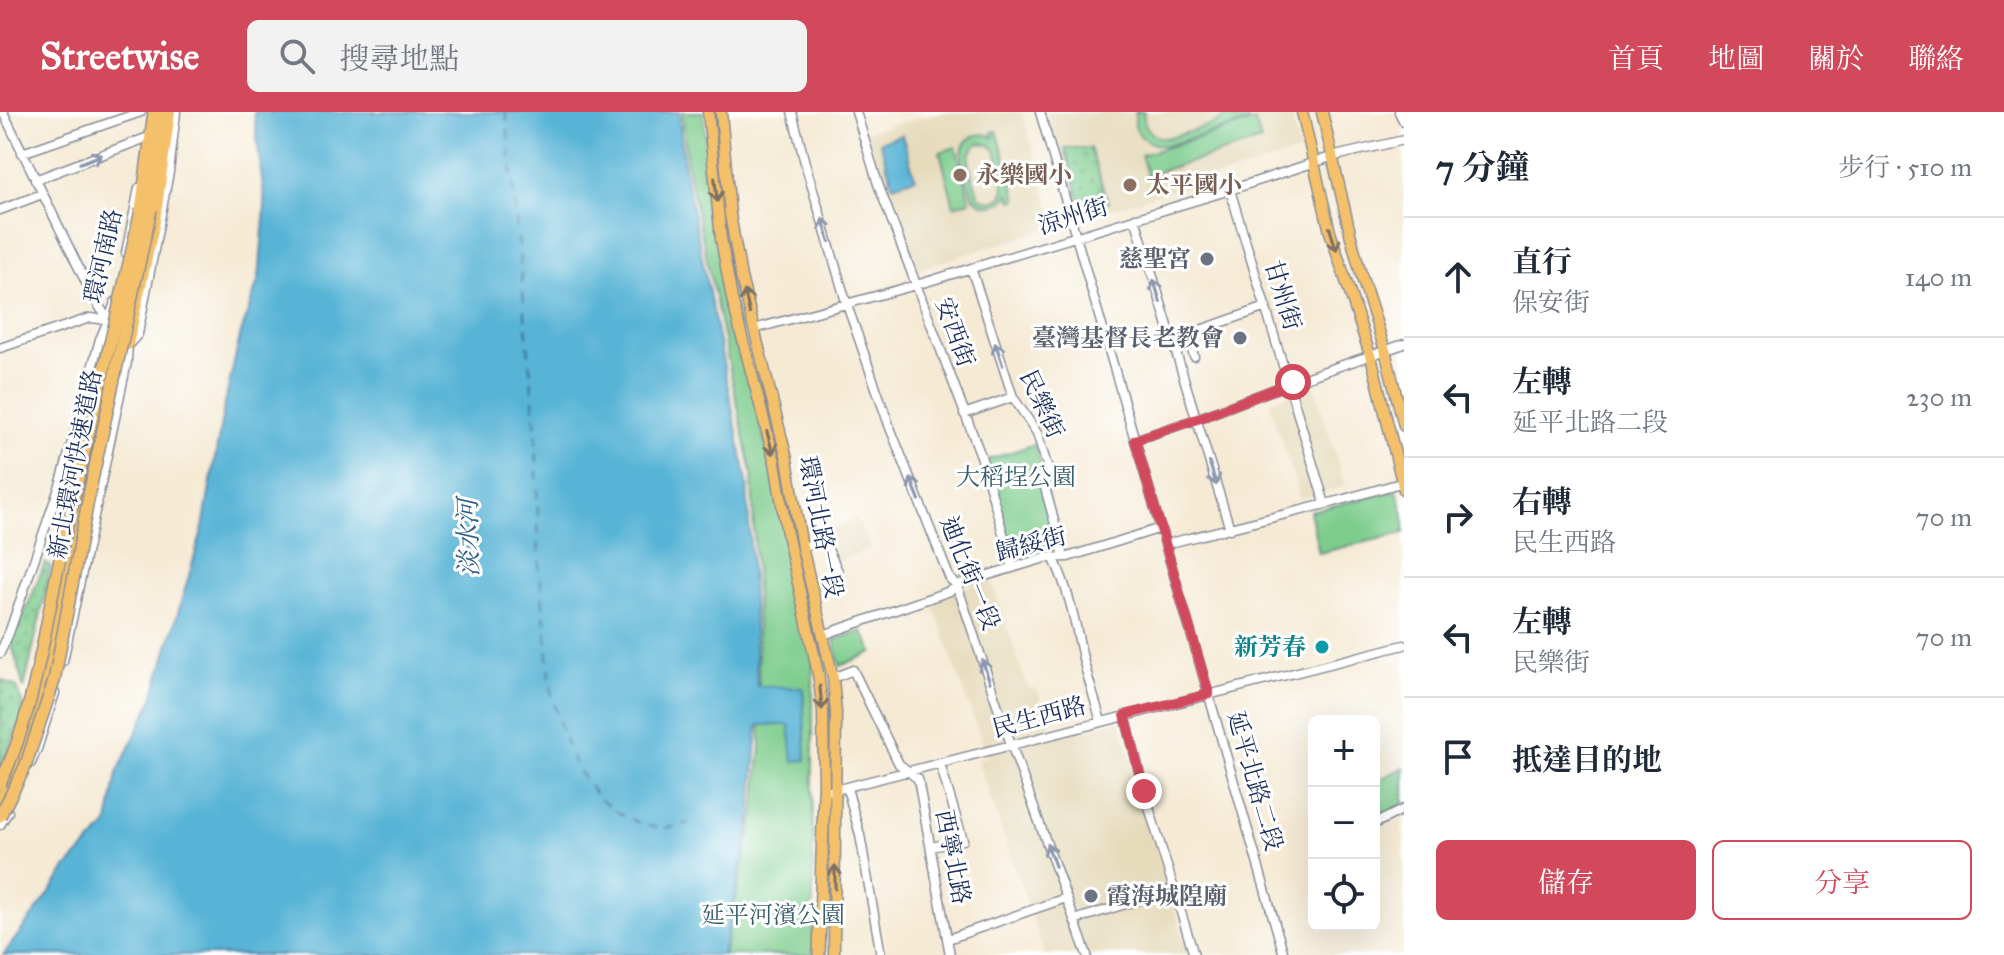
<!DOCTYPE html>
<html lang="zh-TW">
<meta charset="utf-8">
<style>
:root{--surface:#fff;--page:#f2f2f3;--text:#1f2937;--muted:#747a83;--line:#e0e1e3;--accent:#d1495b}
body{margin:0;font-family:"IM FELL Great Primer","Noto Serif TC",serif;background:var(--page);color:var(--text)}
.controls{position:absolute;right:24px;bottom:24px;display:grid;overflow:hidden;border-radius:12px;box-shadow:0 8px 32px #0002}
.controls button{width:72px;height:72px;display:grid;place-items:center;padding:0;border:0;border-bottom:2px solid var(--line);background:var(--surface);color:var(--text);font:40px sans-serif}
.stop{position:absolute;width:24px;height:24px;margin:-18px;border:6px solid #d1495b;border-radius:50%;background:#fff}
.stop.end{background:#d1495b;border-color:#fff;box-shadow:0 2px 8px #0008}
.list{margin:0;padding:0;list-style:none}
h2{display:flex;justify-content:space-between;align-items:center;height:104px;margin:0;padding:0 32px;font-size:34px}
h2 small{font-size:26px;font-weight:400;color:var(--muted)}
.list li{display:grid;grid-template-columns:52px 1fr auto;gap:24px;align-items:center;box-sizing:border-box;height:120px;padding:0 32px;border-top:2px solid var(--line)}
.list b{display:block;font-size:30px;white-space:nowrap}
.list p{margin:0;font-size:26px;white-space:nowrap;color:var(--muted)}
.list em{font-size:26px;font-style:normal;color:var(--muted)}
.actions{display:flex;gap:16px;padding:24px 32px}
.actions a{flex:1;padding:18px 0;border:2px solid var(--accent);border-radius:12px;text-align:center;font-size:28px;color:var(--accent)}
.actions .main{background:var(--accent);color:#fff}
.icon{flex:none;width:44px;height:44px;fill:none;stroke:currentColor;stroke-width:2;stroke-linecap:round;stroke-linejoin:round}
.map{position:relative;flex:none;width:1404px;height:843px;overflow:hidden}
header{display:flex;align-items:center;gap:48px;box-sizing:border-box;height:112px;padding:0 40px;background:var(--accent);color:#fff}
header strong{font-size:38px}
nav{display:flex;gap:44px;margin-inline-start:auto;font-size:28px}
.search{width:560px;height:72px;background:var(--page);display:flex;align-items:center;gap:20px;box-sizing:border-box;padding:0 28px;border-radius:12px;color:var(--muted);font-size:30px}
main{display:flex}
aside{flex:1;background:var(--surface)}
.map>svg:first-child{display:block}
</style>
<header>
<strong>Streetwise</strong>
<div class="search"><svg class="icon" aria-label="search" viewBox="0 0 24 24"><circle cx="10" cy="10" r="6"/><path d="M15 15l6 6"/></svg>搜尋地點</div>
<nav><a>首頁</a><a>地圖</a><a>關於</a><a>聯絡</a></nav>
</header>
<main>
<div class="map">
<svg width="1404" height="843" viewBox="0 0 1404 843">
<defs>
<pattern id="grass-dots" width="8" height="8" patternUnits="userSpaceOnUse" patternTransform="scale(2)"><rect width="8" height="8" fill="#7dcc8c"/><path d="M2 2h.1M6 6h.1" fill="none" stroke="#66a676" stroke-width="1.8" stroke-linecap="round"/></pattern>
</defs>
<rect width="100%" height="100%" fill="#fff"/>
<filter id="ink" filterUnits="userSpaceOnUse"><feTurbulence type="fractalNoise" baseFrequency=".0125" numOctaves="2"/><feDisplacementMap in="SourceGraphic" scale="16" xChannelSelector="R" yChannelSelector="G"/><feConvolveMatrix kernelMatrix="1 2 1 2 8 2 1 2 1" color-interpolation-filters="sRGB"/></filter>
<filter id="wash" filterUnits="userSpaceOnUse"><feTurbulence type="fractalNoise" baseFrequency=".006" numOctaves="4" result="noise"/><feDisplacementMap in="SourceGraphic" scale="32" xChannelSelector="R" yChannelSelector="G"/><feGaussianBlur stdDeviation="1.8" result="paint"/><feColorMatrix in="noise" values="0 0 0 0 0 0 0 0 0 0 0 0 0 0 0 0 0 1.4 0 .05"/><feComposite in="paint" operator="in"/></filter>
<g filter="url(#wash)">
<rect width="100%" height="100%" fill="#f5ead4"/>
<path fill="#e5daba" d="M943,0H1022L1055,115L914,158L866,20Z
M1047,0H1291L1300,40L1080,106Z
M1314,273L1345,374L1300,386L1269,290Z
M857,405L870,437L836,450L824,419Z
M991,467L1027,574L1038,579L1054,626L1120,609L1188,843H1045L977,647L987,644L931,487Z"/>
<path fill="url(#grass-dots)" stroke="#4c7e75" stroke-width="2" d="M1065,36H1090L1108,90L1082,97Z
M45,451L51,455L24,577L12,532Z
M1,568L17,575L25,600L0,657Z"/>
<path fill="#7dcc8c" stroke="#4c7e75" stroke-width="2" fill-rule="evenodd" d="M682,0H703L716,123L743,232L813,545V843H723L754,704L761,635L752,362L687,53Z
M1135,0H1144C1142,12 1151,26 1165,26C1171,26 1213,13 1219,9C1223,7 1225,3 1228,0H1239L1235,7L1246,4L1248,10L1165,34C1153,33 1139,27 1135,15C1135,13 1135,2 1135,0Z
M1255,9L1261,29L1147,63L1141,43Z
M997,19L1017,87L1012,89L1009,82C1000,96 984,97 973,85C968,68 950,35 974,24C981,21 987,22 993,25L992,20ZM979,31C986,32 988,31 992,35C1000,42 1006,73 1003,83C995,90 987,91 979,84C973,64 960,44 979,31Z
M956,35L970,89L954,94L940,40Z
M1035,332L1044,364L1057,432L1015,448L985,349Z
M1397,379L1404,403V421L1319,441L1310,399Z
M862,519L873,540L840,554L834,528Z
M1404,655V694L1374,709V670Z"/>
<path fill="#59b4d6" stroke="#3a729a" stroke-width="2" d="M254,0H679L684,56L747,369L757,574L803,576L806,648L793,649L789,613H758L751,706L722,843H3L49,782L66,756L108,712L117,661L152,589L203,416L223,300L240,224L259,166L265,94Z
M902,23L915,66L893,73L880,30Z"/>
<g fill="none" stroke-linecap="round" stroke-linejoin="round">
<path stroke="#315e88" stroke-width="2" stroke-dasharray="10 8" stroke-linecap="butt" d="M506,0L536,319L539,450L552,584L561,617L577,657L598,686L620,702L644,713L662,717L689,711"/>
</g>
</g>
<g filter="url(#ink)">
<g fill="none" stroke-linecap="round" stroke-linejoin="round">
<defs>
<path id="minor" d="M3,0L93,185L109,209
M792,0L805,51L847,193L889,313L950,467L957,473L1002,607L1087,843
M856,0L878,72L981,344L1013,456
M1040,0L1284,843
M1399,0L1404,10
M22,41L141,0
M35,68L146,26
M1230,78L1325,392
M0,98L42,82
M1135,106L1230,417
M126,141L139,76
M971,156L1013,285L1037,321L1049,360L1044,372L1064,445
M754,217L916,173L1230,78L1331,45L1404,28
M110,223L109,208L115,190
M1187,223L1194,244
M1172,228L1266,195
M129,232L138,222L169,60L176,0
M0,236L90,206L109,208
M964,302L1013,285
M1135,328L1197,307L1293,270L1404,232
M79,392L89,342
M1166,432L1334,390L1404,370
M802,435L824,429L838,459
M1053,445C1068,475 1075,509 1082,542C1087,565 1095,587 1101,610
M823,523L950,479L962,471L1045,446L1068,445L1161,416
M0,541L9,521L62,367L100,227L108,209
M63,549L127,250L128,229
M833,566L853,558L899,652L918,667L950,843
M1125,603L1144,679L1194,843
M31,651L37,637L55,581
M847,676L860,723L881,843
M831,679L1404,533
M1374,712L1404,697
M0,713L8,700
M932,735L963,728L940,652
M1074,808L1174,777
M948,827L1066,786"/>
<path id="major" d="M708,0L721,127L732,187L775,350L786,417L818,561L823,599L824,679
M721,0L730,102L741,165L787,347L802,435L833,566L836,601L834,843
M1302,0L1330,120L1373,252L1404,378
M1322,0L1351,125L1362,166L1385,238L1404,314
M128,233L155,109L170,0"/>
<path id="highway" d="M151,97L162,0
M141,98L154,0
M0,689C50,596 62,489 83,386
M819,843L824,679"/>
</defs>
<use href="#minor" stroke="#888c99" stroke-width="11"/>
<use href="#major" stroke="#888c99" stroke-width="13"/>
<use href="#highway" stroke="#888c99" stroke-width="14"/>
<use href="#minor" stroke="#fff" stroke-width="8"/>
<use href="#major" stroke="#f4c16a" stroke-width="10"/>
<use href="#highway" stroke="#f4c16a" stroke-width="11"/>
<defs>
<path id="highway-bridge" d="M0,672C36,597 44,517 62,437C87,324 116,211 141,98
M0,704L25,655L54,569L91,373L151,97"/>
</defs>
<use href="#highway-bridge" stroke="#888c99" stroke-width="14" stroke-linecap="butt"/>
<use href="#highway-bridge" stroke="#f4c16a" stroke-width="11"/>
</g>
<defs><path id="oneway-shaft" d="M-6 0H5M1.5-3L5.5 0L1.5 3" fill="none" stroke-width="1.6" stroke-linecap="round" stroke-linejoin="round" transform="scale(2)"/></defs>
<g stroke="#8d97ae">
<use href="#oneway-shaft" transform="translate(91 47) rotate(-21)"/>
<use href="#oneway-shaft" transform="translate(826 118) rotate(-107)"/>
<use href="#oneway-shaft" transform="translate(1157 179) rotate(-107)"/>
<use href="#oneway-shaft" transform="translate(999 242) rotate(-108)"/>
<use href="#oneway-shaft" transform="translate(1213 362) rotate(73)"/>
<use href="#oneway-shaft" transform="translate(915 377) rotate(-112)"/>
<use href="#oneway-shaft" transform="translate(986 559) rotate(-109)"/>
<use href="#oneway-shaft" transform="translate(1051 743) rotate(-110)"/>
</g>
<g stroke="#7d7163">
<use href="#oneway-shaft" transform="translate(716 78) rotate(84)"/>
<use href="#oneway-shaft" transform="translate(1333 127) rotate(73)"/>
<use href="#oneway-shaft" transform="translate(747 190) rotate(-103)"/>
<use href="#oneway-shaft" transform="translate(770 331) rotate(75)"/>
<use href="#oneway-shaft" transform="translate(821 586) rotate(84)"/>
<use href="#oneway-shaft" transform="translate(835 765) rotate(-90)"/>
</g>
</g>
<g fill="none" stroke-linecap="round" stroke-linejoin="round" filter="url(#ink)">
<path stroke="#d1495b" stroke-width="10" d="M1144,679L1125,603L1209,582L1135,328L1197,307L1293,270"/>
</g>
<g fill="#8d6e63" stroke="#fff" stroke-width="3">
<circle cx="960" cy="63" r="8"/>
<circle cx="1130" cy="73" r="8"/>
</g>
<g fill="#6b7280" stroke="#fff" stroke-width="3">
<circle cx="1207" cy="147" r="8"/>
<circle cx="1240" cy="226" r="8"/>
<circle cx="1091" cy="784" r="8"/>
</g>
<circle fill="#0f9aa8" stroke="#fff" stroke-width="3" cx="1322" cy="535" r="8"/>
<g text-anchor="middle" dominant-baseline="central" stroke-width="6" stroke-linejoin="round" paint-order="stroke">
<g font-size="24" font-weight="bold" fill="#785e54" stroke="#fff" text-anchor="start">
<text x="976" y="63">永樂國小</text>
<text x="1146" y="73">太平國小</text>
</g>
<g font-size="24" fill="#1b2f5e" stroke="#fff">
<text transform="translate(1073 104) rotate(-17)">涼州街</text>
<text transform="translate(103 144) rotate(-77)">環河南路</text>
<text transform="translate(1283 183) rotate(73)">甘州街</text>
<text transform="translate(955 220) rotate(70)">安西街</text>
<text transform="translate(1042 292) rotate(65)">民樂街</text>
<text transform="translate(75 352) rotate(-79)">新北環河快速道路</text>
<text transform="translate(821 415) rotate(79)">環河北路一段</text>
<text transform="translate(1031 432) rotate(-14)">歸綏街</text>
<text transform="translate(970 461) rotate(68)">迪化街一段</text>
<text transform="translate(1039 605) rotate(-15)">民生西路</text>
<text transform="translate(1255 669) rotate(74)">延平北路二段</text>
<text transform="translate(953 745) rotate(79)">西寧北路</text>
</g>
<g font-size="24" font-weight="bold" fill="#5b616d" stroke="#fff" text-anchor="end">
<text x="1191" y="147">慈聖宮</text>
<text x="1224" y="226">臺灣基督長老教會</text>
<text x="1107" y="784" text-anchor="start">霞海城隍廟</text>
</g>
<g font-size="24" fill="#385e6c" stroke="#fff">
<text x="1016" y="365">大稻埕公園</text>
<text x="773" y="803">延平河濱公園</text>
</g>
<g font-size="24" font-weight="bold" fill="#0d838f" stroke="#fff" text-anchor="end">
<text x="1306" y="535">新芳春</text>
</g>
<g font-size="26" font-style="italic" fill="#315e88" stroke="#fff">
<text transform="translate(468 426) rotate(-91)">淡水河</text>
</g>
</g>
</svg>
<div class="controls">
<button>+</button>
<button>−</button>
<button><svg class="icon" aria-label="locate" viewBox="0 0 24 24"><circle cx="12" cy="12" r="6"/><path d="M12 2v4M12 18v4M2 12h4M18 12h4"/></svg></button>
</div>
<div class="stop" style="left:1293px;top:270px"></div>
<div class="stop end" style="left:1144px;top:679px"></div>
</div>
<aside>
<h2>7 分鐘<small>步行 · 510 m</small></h2>
<ul class="list">
<li><svg class="icon" aria-label="ahead" viewBox="0 0 24 24"><path d="M12 20V5M6 11l6-6 6 6"/></svg><div><b>直行</b><p>保安街</p></div><em>140 m</em></li>
<li><svg class="icon" aria-label="left" viewBox="0 0 24 24"><path d="M17 20v-9H6M10 6l-5 5 5 5"/></svg><div><b>左轉</b><p>延平北路二段</p></div><em>230 m</em></li>
<li><svg class="icon" aria-label="right" viewBox="0 0 24 24"><path d="M7 20v-9h11M14 6l5 5-5 5"/></svg><div><b>右轉</b><p>民生西路</p></div><em>70 m</em></li>
<li><svg class="icon" aria-label="left" viewBox="0 0 24 24"><path d="M17 20v-9H6M10 6l-5 5 5 5"/></svg><div><b>左轉</b><p>民樂街</p></div><em>70 m</em></li>
<li><svg class="icon" aria-label="arrive" viewBox="0 0 24 24"><path d="M6 21V4h12l-3 4 3 4H6"/></svg><div><b>抵達目的地</b></div></li>
</ul>
<div class="actions"><a class="main">儲存</a><a>分享</a></div>
</aside>
</main>
